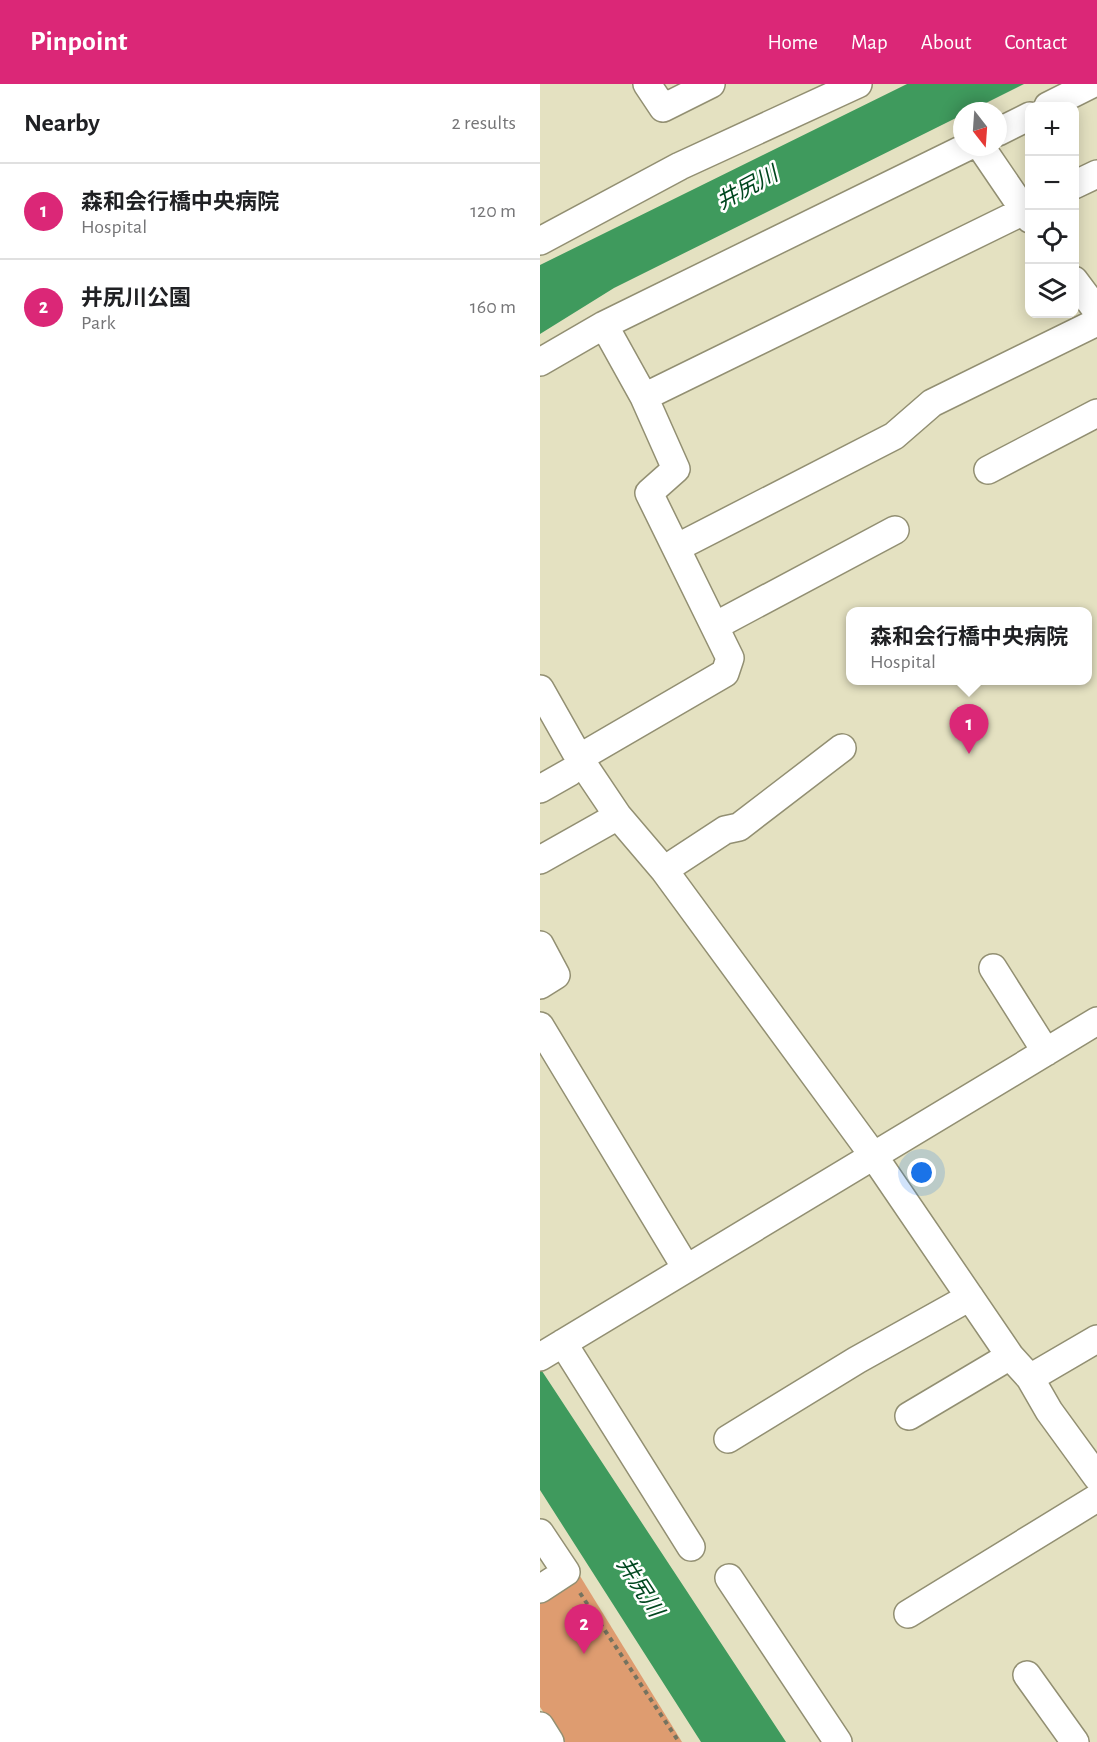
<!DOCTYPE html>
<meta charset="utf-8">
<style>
:root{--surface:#fff;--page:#f6f6f6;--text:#202124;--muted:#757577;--line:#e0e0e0;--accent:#db2777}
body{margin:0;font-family:"Alegreya Sans","Noto Sans JP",sans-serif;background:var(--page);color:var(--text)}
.controls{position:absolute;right:18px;top:18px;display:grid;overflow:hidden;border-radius:12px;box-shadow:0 3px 15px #0003}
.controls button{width:54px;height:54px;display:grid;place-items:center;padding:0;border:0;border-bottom:2px solid var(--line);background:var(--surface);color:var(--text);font:30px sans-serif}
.compass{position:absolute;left:413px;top:18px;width:54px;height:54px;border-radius:50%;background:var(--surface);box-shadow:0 3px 15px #0003;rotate:163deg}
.you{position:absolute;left:382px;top:1089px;width:21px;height:21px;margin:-15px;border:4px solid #fff;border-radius:50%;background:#1a73e8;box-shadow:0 0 0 9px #1a73e833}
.badge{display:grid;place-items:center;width:39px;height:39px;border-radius:50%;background:var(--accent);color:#fff;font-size:20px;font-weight:700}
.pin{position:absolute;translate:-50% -50px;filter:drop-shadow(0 2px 3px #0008)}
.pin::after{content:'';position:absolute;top:32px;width:21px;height:18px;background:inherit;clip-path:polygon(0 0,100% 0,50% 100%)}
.popup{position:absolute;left:306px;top:523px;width:246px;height:78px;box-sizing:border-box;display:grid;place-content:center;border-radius:12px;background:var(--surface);filter:drop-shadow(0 2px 4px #0005);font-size:20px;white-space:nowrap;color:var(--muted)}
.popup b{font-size:22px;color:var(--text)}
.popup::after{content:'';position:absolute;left:50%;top:100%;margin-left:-12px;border:12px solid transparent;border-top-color:var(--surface)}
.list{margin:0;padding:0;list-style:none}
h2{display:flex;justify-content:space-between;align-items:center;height:78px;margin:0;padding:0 24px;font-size:26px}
h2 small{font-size:20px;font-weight:400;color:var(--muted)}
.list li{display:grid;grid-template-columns:39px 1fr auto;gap:18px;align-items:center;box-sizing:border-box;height:96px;padding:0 24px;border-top:2px solid var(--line)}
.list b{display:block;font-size:22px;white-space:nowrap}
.list p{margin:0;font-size:20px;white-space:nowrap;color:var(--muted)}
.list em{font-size:20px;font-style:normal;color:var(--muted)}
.icon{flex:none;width:33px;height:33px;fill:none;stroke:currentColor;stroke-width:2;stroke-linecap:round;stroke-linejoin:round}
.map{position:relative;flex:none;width:557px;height:1658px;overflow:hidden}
header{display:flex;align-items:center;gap:36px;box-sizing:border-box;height:84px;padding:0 30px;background:var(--accent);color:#fff}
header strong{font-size:28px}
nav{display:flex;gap:33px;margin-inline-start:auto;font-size:21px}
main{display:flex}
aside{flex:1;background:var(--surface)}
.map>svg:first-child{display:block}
</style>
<header>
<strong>Pinpoint</strong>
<nav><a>Home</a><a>Map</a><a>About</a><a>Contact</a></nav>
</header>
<main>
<aside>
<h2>Nearby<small>2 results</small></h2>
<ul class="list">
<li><span class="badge">1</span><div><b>森和会行橋中央病院</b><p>Hospital</p></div><em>120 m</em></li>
<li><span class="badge">2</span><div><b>井尻川公園</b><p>Park</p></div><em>160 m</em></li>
</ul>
</aside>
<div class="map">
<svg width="557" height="1658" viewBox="0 0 557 1658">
<rect width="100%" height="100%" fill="#e4e1c1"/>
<path fill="#de9c70" d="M40,1492L142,1658H23L0,1623V1517Z"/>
<path fill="#3f9a5d" d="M367,0H484L430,27H422V31L74,204L0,250V181Z
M0,1284L246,1658H161L0,1406Z"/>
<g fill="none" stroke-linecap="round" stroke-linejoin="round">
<defs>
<path id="street" d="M107,0L123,24L171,0
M508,22L552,0
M458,48L490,32
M441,63L490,135
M534,101L557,90
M0,157L140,82L318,0
M534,196L557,227
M64,241L104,313
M0,278L64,241L427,63
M448,386L557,329
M136,464L354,352L392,319L557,238
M175,542L355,446
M0,605L39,674L78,732L124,786L333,1071L470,1272L490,1294L509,1327L557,1393
M39,674L185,589L190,574L109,409L136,385L104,313L490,124
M0,705L30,688
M0,776L78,732
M124,786L185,746L199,743L302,664
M0,861L16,891L0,901
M453,884L506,968
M0,942L146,1184
M23,1259L151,1463
M0,1273L557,937
M490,1294L557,1255
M369,1332L470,1272
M188,1355L317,1276L430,1213
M0,1449L26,1488L0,1505
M189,1494L298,1658
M368,1530L557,1414
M487,1591L535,1658
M0,1642L10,1658"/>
</defs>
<use href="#street" stroke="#928f72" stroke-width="30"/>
<path stroke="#75735f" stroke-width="4" stroke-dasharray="4.5 4.5" stroke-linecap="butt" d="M40,1509L139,1658"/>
<use href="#street" stroke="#fff" stroke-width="27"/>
</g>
<g text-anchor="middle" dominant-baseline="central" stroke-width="5" stroke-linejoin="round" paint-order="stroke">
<g font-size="22" font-style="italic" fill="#00471f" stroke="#fff">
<text transform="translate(207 104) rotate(-28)">井尻川</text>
<text transform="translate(100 1503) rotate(57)">井尻川</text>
</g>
</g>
</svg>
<div class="controls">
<button>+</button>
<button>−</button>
<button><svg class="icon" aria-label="locate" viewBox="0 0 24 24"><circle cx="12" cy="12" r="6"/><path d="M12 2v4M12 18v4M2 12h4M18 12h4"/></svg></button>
<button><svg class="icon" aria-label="layers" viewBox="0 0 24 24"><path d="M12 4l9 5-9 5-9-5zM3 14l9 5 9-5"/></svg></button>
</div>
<svg class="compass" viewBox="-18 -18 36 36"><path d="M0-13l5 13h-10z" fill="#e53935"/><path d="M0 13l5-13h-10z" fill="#757577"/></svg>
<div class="you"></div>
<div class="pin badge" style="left:429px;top:670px">1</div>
<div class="popup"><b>森和会行橋中央病院</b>Hospital</div>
<div class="pin badge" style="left:44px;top:1570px">2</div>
</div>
</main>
